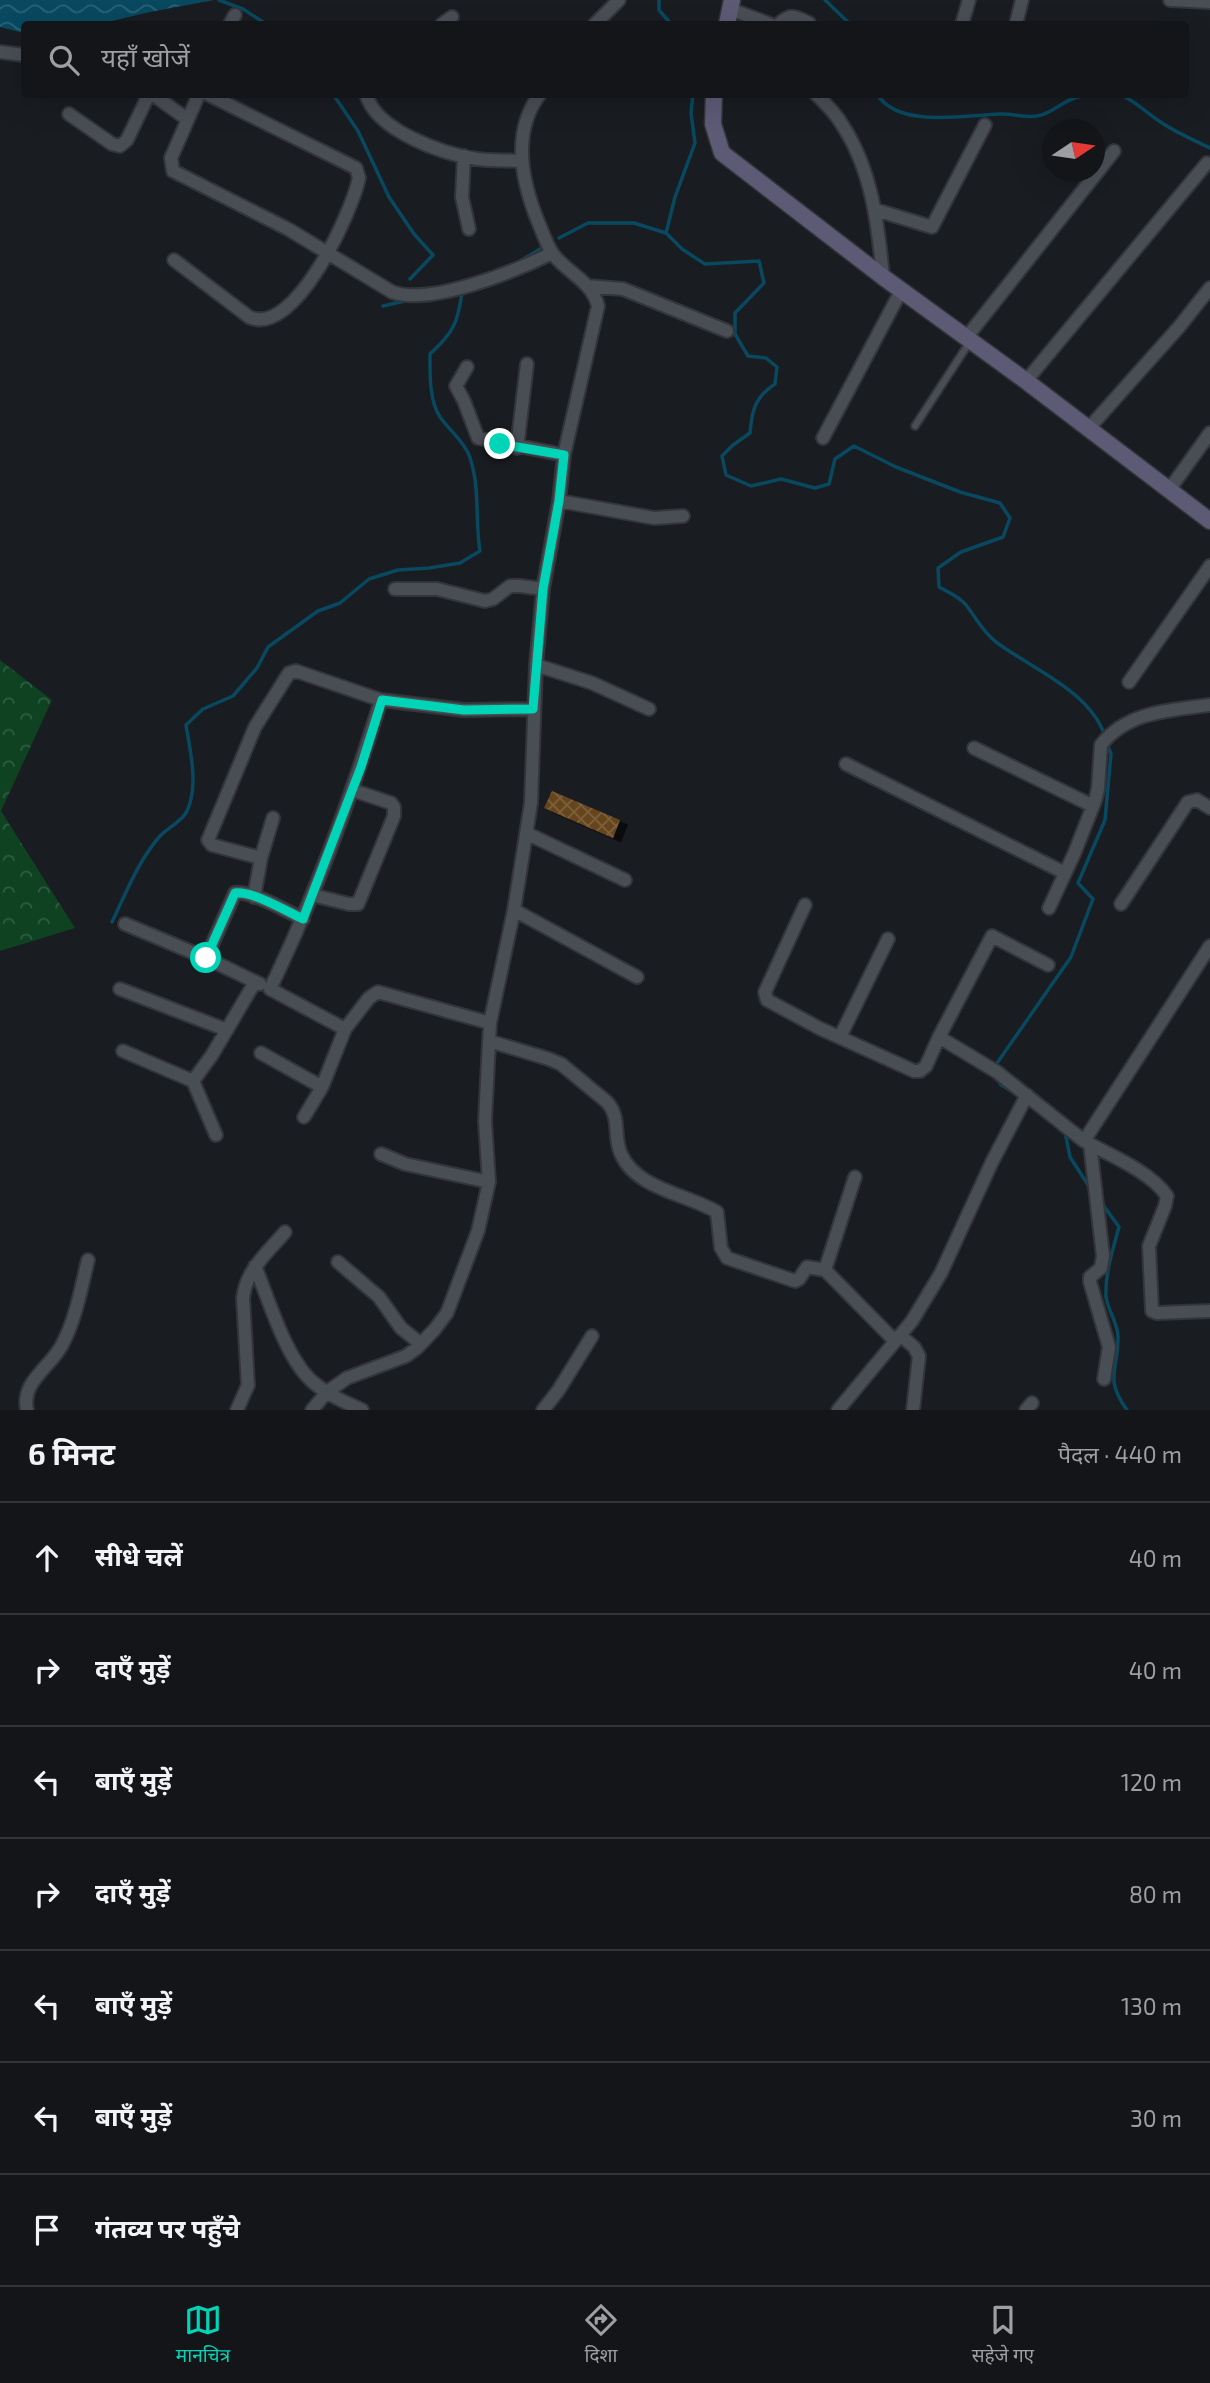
<!DOCTYPE html>
<html lang="hi">
<meta charset="utf-8">
<style>
:root{--surface:#131519;--page:#1c1e22;--text:#f1f3f6;--muted:#9d9fa2;--line:#323438;--accent:#00d5b7}
body{margin:0;font-family:"Exo 2","Noto Sans Devanagari",sans-serif;background:var(--page);color:var(--text)}
.compass{position:absolute;left:1042px;top:119px;width:63px;height:63px;border-radius:50%;background:var(--surface);box-shadow:0 7px 28px #0002;rotate:77deg}
.stop{position:absolute;width:21px;height:21px;margin:-16px;border:5px solid #00d5b7;border-radius:50%;background:#fff}
.stop.end{background:#00d5b7;border-color:#fff;box-shadow:0 2px 7px #0008}
.list{margin:0;padding:0;list-style:none}
h2{display:flex;justify-content:space-between;align-items:center;height:91px;margin:0;padding:0 28px;font-size:30px}
h2 small{font-size:23px;font-weight:400;color:var(--muted)}
.list li{display:grid;grid-template-columns:46px 1fr auto;gap:21px;align-items:center;box-sizing:border-box;height:112px;padding:0 28px;border-top:2px solid var(--line)}
.list b{display:block;font-size:26px;white-space:nowrap}
.list em{font-size:23px;font-style:normal;color:var(--muted)}
.icon{flex:none;width:38px;height:38px;fill:none;stroke:currentColor;stroke-width:2;stroke-linecap:round;stroke-linejoin:round}
.map{position:relative;flex:none;width:1210px;height:1410px;overflow:hidden}
.search{position:absolute;background:var(--surface);box-shadow:0 7px 28px #0002;left:21px;right:21px;top:21px;height:77px;display:flex;align-items:center;gap:18px;box-sizing:border-box;padding:0 24px;border-radius:7px;color:var(--muted);font-size:26px}
.sheet{height:875px;background:var(--surface)}
nav{display:flex;justify-content:space-around;align-items:center;box-sizing:border-box;height:98px;border-top:2px solid var(--line);background:var(--surface);font-size:19px;color:var(--muted)}
nav a{display:grid;justify-items:center;gap:4px}
nav .on{color:var(--accent)}
.map>svg:first-child{display:block}
</style>
<div class="map">
<svg width="1210" height="1410" viewBox="0 0 1210 1410">
<defs>
<pattern id="forest-crowns" width="20" height="18" patternUnits="userSpaceOnUse" patternTransform="scale(1.75)"><rect width="20" height="18" fill="#0e4221"/><path d="M2 6a3 3 0 1 1 6 0M12 15a3 3 0 1 1 6 0" fill="none" stroke="#305d41"/></pattern>
<pattern id="water-waves" width="16" height="10" patternUnits="userSpaceOnUse" patternTransform="scale(1.75)"><rect width="16" height="10" fill="#084960"/><path d="M0 5q4-4 8 0t8 0" fill="none" stroke="#2b6376"/></pattern>
<pattern id="building-cross-hatch" width="8" height="8" patternUnits="userSpaceOnUse" patternTransform="scale(1.75)"><rect width="8" height="8" fill="#66451d"/><path d="M0 0l8 8M0 8l8-8" fill="none" stroke="#7b5f3d"/></pattern>
<filter id="shadow"><feDropShadow dx="8" dy="4.5" stdDeviation="0" flood-color="#0009"/></filter>
</defs>
<rect width="100%" height="100%" fill="#191c21"/>
<path fill="url(#forest-crowns)" d="M0,660L52,700L1,811L75,928L0,951Z"/>
<path fill="url(#water-waves)" d="M0,0H214L150,12L99,24H24V33L0,27Z"/>
<g fill="none" stroke-linecap="round" stroke-linejoin="round">
<path stroke="#084960" stroke-width="3.5" d="M219,0L243,9L266,24
M659,0V10L671,24
M825,0L850,24
M333,94L358,131L389,197L414,234L433,255L410,279
M877,94C898,129 966,115 999,114C1012,113 1024,118 1037,116C1052,114 1061,102 1075,98C1085,94 1113,92 1123,96C1132,99 1152,117 1162,123C1177,133 1194,140 1210,148
M666,233L675,197L695,143L691,113L693,94
M559,238L588,223H634L666,233L682,249L705,264L759,261L764,283L735,313V334L748,356L766,358L777,367L775,384C755,397 752,410 750,433L733,445L722,456L726,475L751,486L781,479L815,488L829,484L835,459L854,446L896,467L960,492L1000,503L1010,518L1003,537L961,552L938,568L939,587C948,592 960,597 966,605C977,619 982,631 996,642C1032,669 1089,690 1105,736
M520,261L545,246
M383,306L409,300
M112,922C126,893 138,861 160,836C167,828 183,821 187,811C199,786 190,750 186,725L203,709L233,696L257,668L268,647L318,611L340,603L369,579L398,570L429,568L460,563L480,551C475,522 480,490 471,461C467,444 450,431 440,417C429,400 430,374 430,354C453,333 458,323 462,292
M995,1066L1071,957L1093,899L1078,883L1105,820L1111,754L1107,744
M998,1079L1001,1085L1013,1092
M1065,1132L1070,1157L1090,1188
M1101,1202L1119,1227C1113,1249 1105,1273 1106,1296C1107,1310 1119,1324 1118,1338C1118,1371 1104,1378 1127,1410"/>
</g>
<path fill="url(#building-cross-hatch)" filter="url(#shadow)" d="M552,791L620,820L613,838L544,808Z"/>
<g fill="none" stroke-linecap="round" stroke-linejoin="round">
<defs>
<path id="lane" d="M915,426L969,343"/>
<path id="street" d="M1170,0L1210,2
M730,9L770,24
M230,24L235,15
M442,24L452,17
M595,24L619,0
M779,24C790,13 795,16 809,23
M962,24L969,0
M1016,24L1022,0
M0,52L24,55
M152,94L187,119
M199,94L171,158L173,171L288,229L392,292C430,306 516,271 552,253
M366,94C376,131 443,154 477,159C491,161 507,160 521,161
M816,94C825,104 835,112 841,123C872,169 878,224 883,277
M69,114L112,144L120,146L127,140L149,94
M464,156L462,197L469,229
M876,210L932,227L985,125
M174,260L249,317C295,338 352,212 359,178L356,168L207,94
M587,286L623,289L727,331
M966,338L1114,151
M467,367L456,386L464,401L478,438L564,455
M1026,381L1207,163
M1089,428L1179,327L1210,288
M823,438L901,291
M517,448L527,364
M1169,490L1210,433
M559,501L654,518L683,516
M395,589H437L485,601L493,599L510,586H520L543,589
M536,665L592,683L649,709
M1129,682L1210,566
M381,700C351,798 315,896 270,989L345,1029L369,998L378,992L490,1023
M974,748L1093,806
M846,764L1065,873
M526,833L625,880
M261,858L212,845L208,840L255,727L289,673L296,671L381,700L464,710L533,709
M312,895L349,904H358L394,816V807L391,803L352,790
M254,897L261,858L273,818
M1121,904L1188,802L1197,800L1210,808
M805,905L765,992L767,1000L819,1028L914,1071H920L926,1066L939,1037L997,1072L1084,1141
M1049,908L1074,854L1095,801L1098,789L1101,745C1127,711 1172,710 1210,705
M514,910L637,977
M125,924L206,958L260,984
M1210,946L1084,1141C1110,1155 1151,1172 1167,1196L1165,1206L1149,1246L1152,1311L1157,1313L1210,1311
M206,958L235,893C253,891 286,911 303,919
M120,989L227,1030
M840,1037L888,939
M939,1037L992,936L1048,965
M489,1041L549,1059L561,1064L607,1102C621,1117 613,1137 621,1154C636,1189 687,1194 717,1212L721,1248L727,1258L795,1281L799,1279L807,1267L825,1270
M123,1051L193,1081
M261,1053L322,1087L345,1029
M304,1117L322,1087
M216,1135L193,1081L212,1055L255,982
M1090,1144L1103,1256L1101,1268L1090,1277V1282L1109,1347L1104,1379
M381,1154L405,1164L489,1182
M855,1177L825,1270L895,1341
M338,1262L379,1297L401,1328L421,1344
M255,1266C269,1300 286,1360 314,1383C328,1395 345,1402 362,1410
M900,1335L914,1347L919,1356L913,1410
M27,1410C21,1381 50,1368 62,1345C76,1319 81,1288 88,1260
M237,1410L248,1385L243,1298C246,1270 268,1252 285,1232
M312,1410L327,1392L347,1378L406,1356L417,1348L435,1329L447,1313L478,1231L489,1182L485,1121L490,1023L514,910L531,803L536,665L543,589L559,501L564,455L598,306C592,281 567,273 553,254C547,246 543,233 539,224C522,183 511,132 540,94
M543,1410L558,1391L592,1336
M838,1410L912,1321L941,1273L992,1162L1027,1095
M1026,1410L1032,1403"/>
<path id="secondary" d="M727,24L732,0
M714,94L713,124L722,153L883,277L1026,381L1210,521"/>
</defs>
<use href="#lane" stroke="#34353a" stroke-width="10"/>
<use href="#street" stroke="#34353a" stroke-width="16"/>
<use href="#secondary" stroke="#34353a" stroke-width="19"/>
<use href="#lane" stroke="#494d54" stroke-width="6"/>
<use href="#street" stroke="#494d54" stroke-width="12"/>
<use href="#secondary" stroke="#5d5a76" stroke-width="16"/>
</g>
<g fill="none" stroke-linecap="round" stroke-linejoin="round">
<path stroke="#00d5b7" stroke-width="9" d="M206,958L235,893C253,891 286,911 303,919L361,767L382,700L464,710L533,709L543,589L559,501L564,455L500,444"/>
</g>
</svg>
<svg class="compass" viewBox="-18 -18 36 36"><path d="M0-13l5 13h-10z" fill="#e53935"/><path d="M0 13l5-13h-10z" fill="#9d9fa2"/></svg>
<div class="stop" style="left:206px;top:958px"></div>
<div class="stop end" style="left:500px;top:444px"></div>
<div class="search"><svg class="icon" aria-label="search" viewBox="0 0 24 24"><circle cx="10" cy="10" r="6"/><path d="M15 15l6 6"/></svg>यहाँ खोजें</div>
</div>
<section class="sheet">
<h2>6 मिनट<small>पैदल · 440 m</small></h2>
<ul class="list">
<li><svg class="icon" aria-label="ahead" viewBox="0 0 24 24"><path d="M12 20V5M6 11l6-6 6 6"/></svg><div><b>सीधे चलें</b></div><em>40 m</em></li>
<li><svg class="icon" aria-label="right" viewBox="0 0 24 24"><path d="M7 20v-9h11M14 6l5 5-5 5"/></svg><div><b>दाएँ मुड़ें</b></div><em>40 m</em></li>
<li><svg class="icon" aria-label="left" viewBox="0 0 24 24"><path d="M17 20v-9H6M10 6l-5 5 5 5"/></svg><div><b>बाएँ मुड़ें</b></div><em>120 m</em></li>
<li><svg class="icon" aria-label="right" viewBox="0 0 24 24"><path d="M7 20v-9h11M14 6l5 5-5 5"/></svg><div><b>दाएँ मुड़ें</b></div><em>80 m</em></li>
<li><svg class="icon" aria-label="left" viewBox="0 0 24 24"><path d="M17 20v-9H6M10 6l-5 5 5 5"/></svg><div><b>बाएँ मुड़ें</b></div><em>130 m</em></li>
<li><svg class="icon" aria-label="left" viewBox="0 0 24 24"><path d="M17 20v-9H6M10 6l-5 5 5 5"/></svg><div><b>बाएँ मुड़ें</b></div><em>30 m</em></li>
<li><svg class="icon" aria-label="arrive" viewBox="0 0 24 24"><path d="M6 21V4h12l-3 4 3 4H6"/></svg><div><b>गंतव्य पर पहुँचे</b></div></li>
</ul>
</section>
<nav>
<a class="on"><svg class="icon" aria-label="map" viewBox="0 0 24 24"><path d="M3 6l6-2 6 2 6-2v14l-6 2-6-2-6 2zM9 4v14M15 6v14"/></svg>मानचित्र</a>
<a><svg class="icon" aria-label="directions" viewBox="0 0 24 24"><path d="M12 3l9 9-9 9-9-9zM9 14v-3h6M13 9l2 2-2 2"/></svg>दिशा</a>
<a><svg class="icon" aria-label="saved" viewBox="0 0 24 24"><path d="M7 4h10v16l-5-4-5 4z"/></svg>सहेजे गए</a>
</nav>
